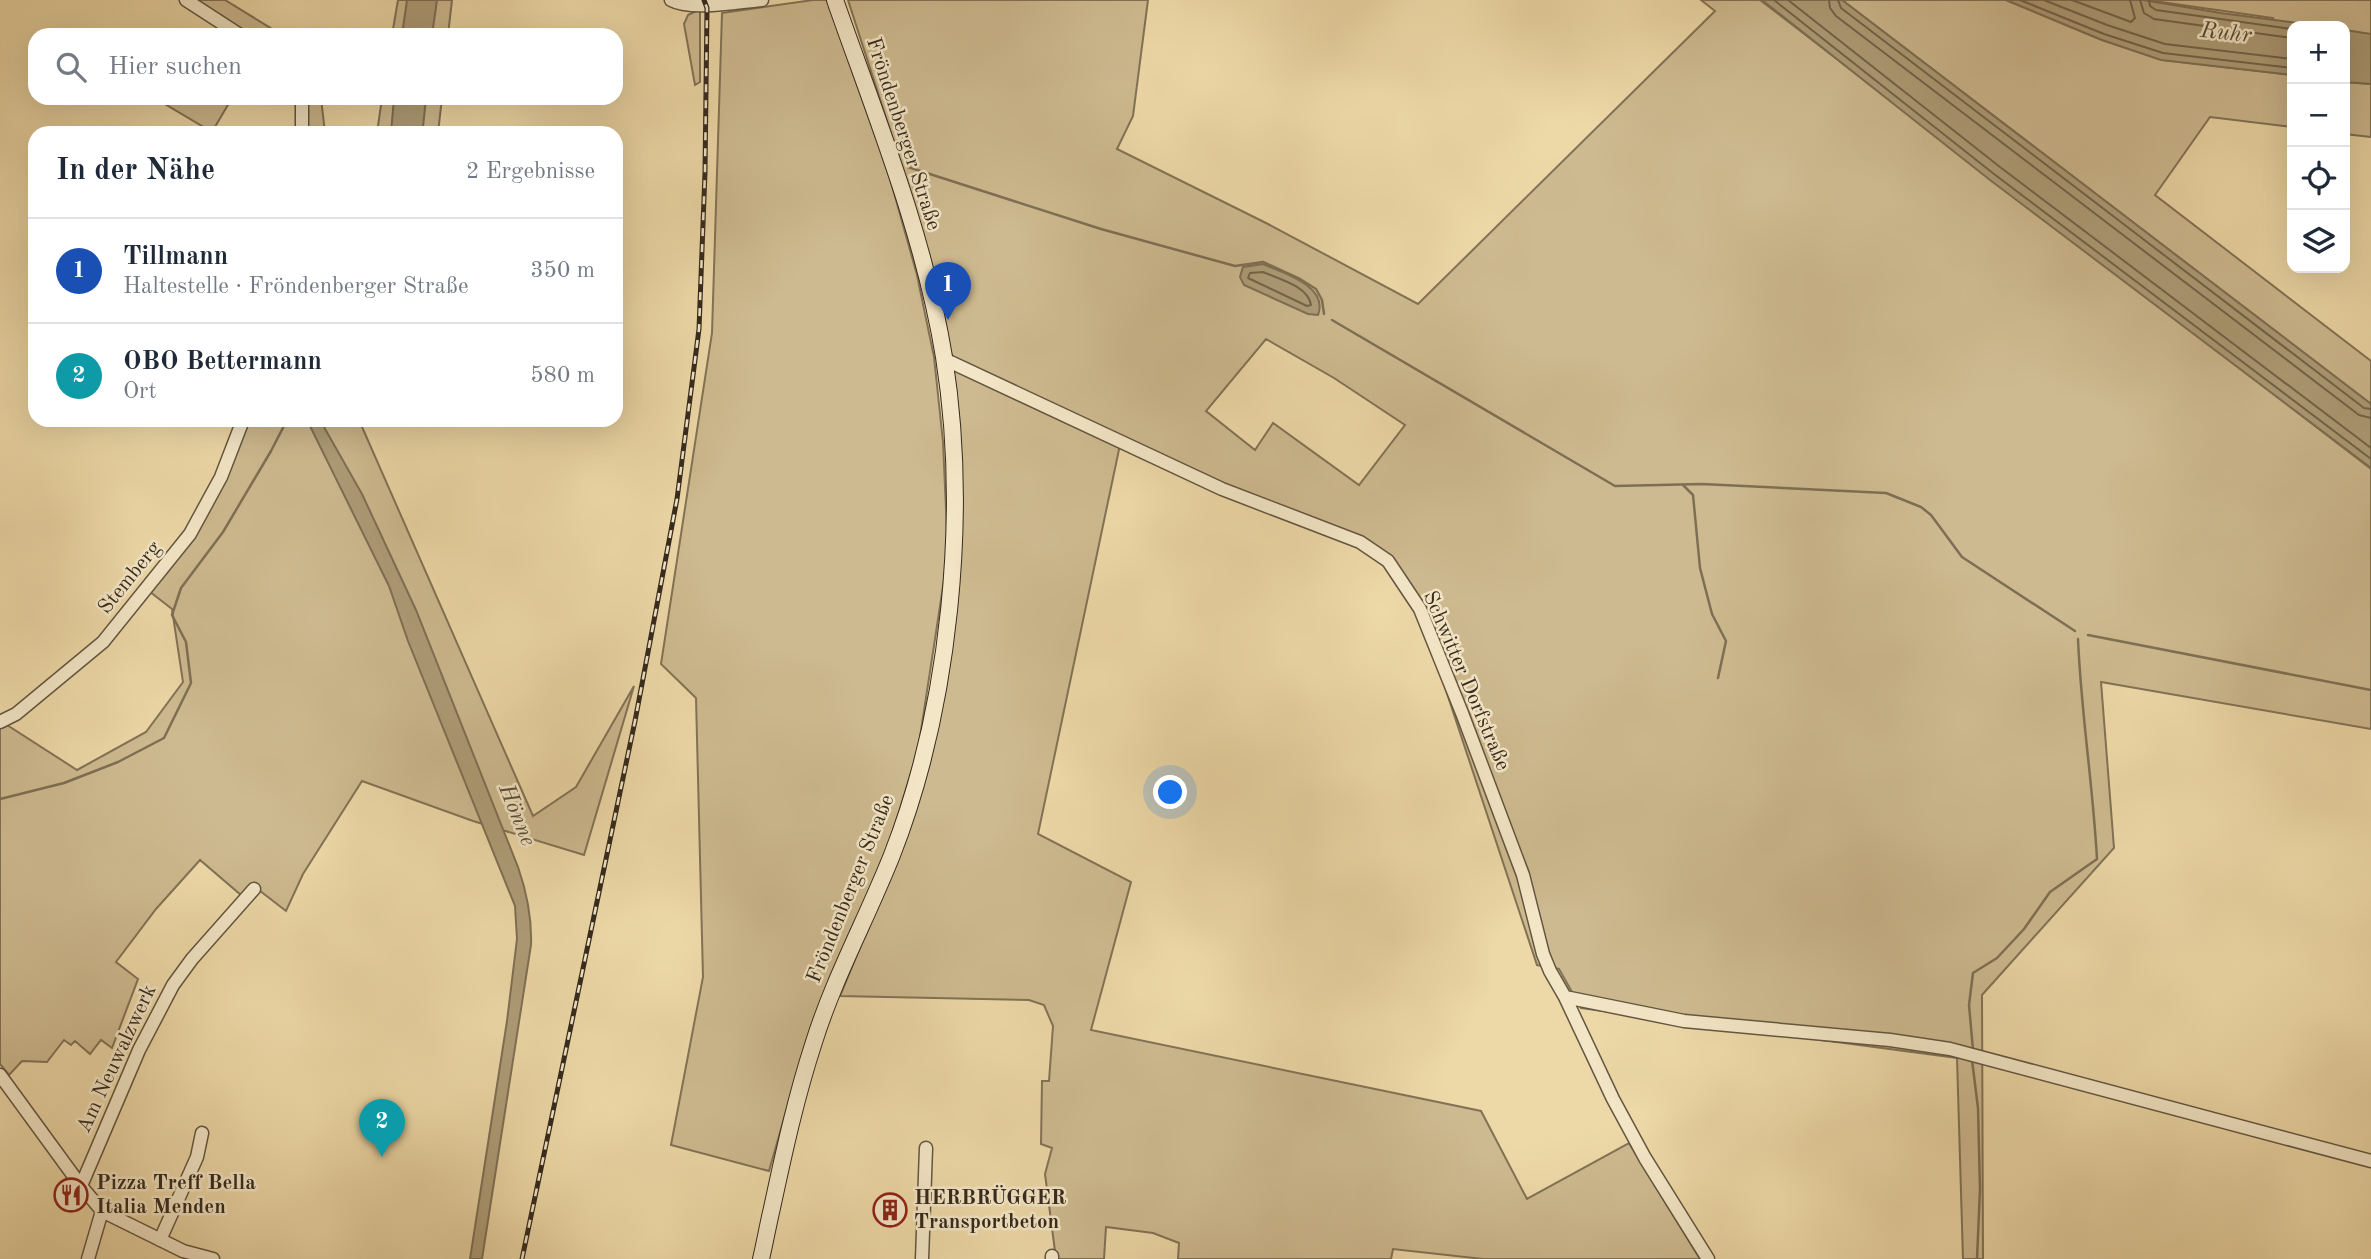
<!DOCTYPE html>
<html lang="de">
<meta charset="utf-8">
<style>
:root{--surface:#fff;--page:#f2f2f3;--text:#1f2937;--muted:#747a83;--line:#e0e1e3;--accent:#b45309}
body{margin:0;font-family:"Old Standard TT",serif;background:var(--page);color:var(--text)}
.controls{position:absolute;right:21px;top:21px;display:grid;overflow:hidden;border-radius:14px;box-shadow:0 7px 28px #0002}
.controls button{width:63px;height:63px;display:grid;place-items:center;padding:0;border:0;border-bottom:2px solid var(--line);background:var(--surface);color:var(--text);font:35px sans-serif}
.you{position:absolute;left:1171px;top:793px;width:24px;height:24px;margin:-18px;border:5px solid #fff;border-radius:50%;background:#1a73e8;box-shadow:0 0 0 10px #1a73e833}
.badge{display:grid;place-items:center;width:46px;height:46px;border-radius:50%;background:var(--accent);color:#fff;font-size:23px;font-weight:700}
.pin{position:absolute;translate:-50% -58px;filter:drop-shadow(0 2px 4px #0008)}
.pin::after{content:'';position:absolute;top:37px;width:24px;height:21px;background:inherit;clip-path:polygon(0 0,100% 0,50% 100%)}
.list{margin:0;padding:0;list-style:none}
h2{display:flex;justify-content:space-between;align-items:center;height:91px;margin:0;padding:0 28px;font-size:30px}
h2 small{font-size:23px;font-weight:400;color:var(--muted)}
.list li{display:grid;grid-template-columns:46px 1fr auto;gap:21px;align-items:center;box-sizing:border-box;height:105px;padding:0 28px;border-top:2px solid var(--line)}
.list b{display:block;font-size:26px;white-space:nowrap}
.list p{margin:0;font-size:23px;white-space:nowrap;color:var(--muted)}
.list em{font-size:23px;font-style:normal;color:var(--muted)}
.icon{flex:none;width:38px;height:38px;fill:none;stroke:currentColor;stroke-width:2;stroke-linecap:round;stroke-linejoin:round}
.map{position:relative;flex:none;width:2371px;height:1259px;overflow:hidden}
.search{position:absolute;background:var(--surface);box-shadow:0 7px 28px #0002;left:28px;top:28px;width:595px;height:77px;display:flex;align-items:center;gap:18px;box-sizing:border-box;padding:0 24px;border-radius:21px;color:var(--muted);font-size:26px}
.panel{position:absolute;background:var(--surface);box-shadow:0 7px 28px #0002;left:28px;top:126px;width:595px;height:301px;border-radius:21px}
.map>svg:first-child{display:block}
</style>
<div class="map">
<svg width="2371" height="1259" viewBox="0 0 2371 1259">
<rect width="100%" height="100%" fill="#edd8a7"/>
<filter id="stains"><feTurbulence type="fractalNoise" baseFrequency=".00286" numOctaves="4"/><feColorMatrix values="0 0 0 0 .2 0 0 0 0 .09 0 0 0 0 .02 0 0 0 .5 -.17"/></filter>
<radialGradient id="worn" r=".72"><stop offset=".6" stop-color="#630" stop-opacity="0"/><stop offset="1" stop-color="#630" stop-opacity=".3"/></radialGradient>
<path fill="#ceba90" stroke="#827256" stroke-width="2" fill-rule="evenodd" d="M193,0H225L282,35H248Z
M398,0H452L448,35H392Z
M813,0H827L887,168L917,275L934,357L943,442L948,554L918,750L886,854L807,1038L769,1171L671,1145L703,977L696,698L661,664L712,333L722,13Z
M848,0H1148L1133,116L1117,149L1268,224L1418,304L1715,11L1701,0H1760L2371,469V729L2101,682L2114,848L1982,995L1983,1259H1963L1957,1058L1581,1008L1559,969L1537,965L1421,615L1391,564L1360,543L1121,440L1038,834L1131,882L1091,1030L1481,1111L1527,1199L1629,1143L1700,1259H1483L1393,1249L1391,1259H1178L1179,1243L1153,1233L1106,1227L1104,1259H1056L1045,1174L1052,1148L1041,1144L1042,1081H1049L1053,1026L1044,1005L1029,1000L840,996L906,836L948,664L961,556L959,415L942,308L900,161ZM1266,339L1334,378L1405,425L1359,485L1273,423L1255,450L1206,411Z
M1842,0H2006L2102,40L2164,60L2292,75V127L2210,117L2155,195L2371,361V404Z
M2147,0H2371V62L2345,59V26H2292L2262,49L2273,18Z
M700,9V82L695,85L684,24L688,15Z
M2345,82L2371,84V137L2345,134Z
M168,98H232L212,132L165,104Z
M306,98H321L325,133H308Z
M382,98H442L438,133H377Z
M247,420H359L533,816L576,787L634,686L584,855L473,821L362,781L303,874L286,911L251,884L241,895L200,860L156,909L116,962L138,979L112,1048L101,1040L90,1054L75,1041L71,1045L64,1040L47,1062L22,1061L9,1075L0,1064V726L7,725L77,770L146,732L183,682L172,609L149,591L190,539Z"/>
<path fill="#ae9d78" stroke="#7e6f54" stroke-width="2" d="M407,0H437L432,35H402Z
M1762,0H1842L2371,404V468L1990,180Z
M2006,0H2143L2221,13L2320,26H2292V75L2161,60L2102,40Z
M2345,30L2371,34V84L2345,82Z
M394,98H426L423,127L421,133H391Z
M1263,264C1283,273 1329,286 1318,315L1308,314L1244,285L1240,277L1243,267Z
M307,420H320L362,494L416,610L518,867C527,893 532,918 531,945L482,1259H470L507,1021L517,939L515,906L408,641L389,586Z"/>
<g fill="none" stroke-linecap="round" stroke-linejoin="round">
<path stroke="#72644a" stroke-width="2" d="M1774,0L1994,174L2371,459
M1788,0L2000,167L2371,448
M1829,0L1830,8L1836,16L2359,415L2371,418
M1838,0L1841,8L2364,408L2371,409
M2020,0L2104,34L2163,53L2292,68
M2044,0L2107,25L2165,44L2292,59
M2072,0L2131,22L2135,18L2130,0
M2140,0L2144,13L2154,19L2292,38
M2149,0L2150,6L2156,10L2292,29
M1263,272C1279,279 1308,286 1311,305L1307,306L1248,278L1250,273Z"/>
<path stroke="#7e6f54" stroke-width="2.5" d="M908,167L1101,229L1235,266L1263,262L1300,279L1316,289L1322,300L1324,314
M1332,320L1615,486L1702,484L1886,493L1921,507L1931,515L1962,557L2075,631
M1683,485L1693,495L1700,568L1712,614L1726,641L1718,678
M2088,635L2371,690
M0,799L64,783L118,762L164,738L191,683L186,642L172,615L181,588L223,532L271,451L287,420
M1973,1050L1969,1005L1973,973L1997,958L2024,929L2050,892L2097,859C2093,785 2081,713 2078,639
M1972,1060L1978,1108L1980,1189L1977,1259"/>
<defs>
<path id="minor" d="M186,0L240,35
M671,0C691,11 738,2 762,0
M302,133V98
M944,359L1222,489L1360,542L1388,561L1420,609L1462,713L1523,875L1543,954L1550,971L1565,997L1613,1099L1645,1158L1708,1259
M0,722L16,714L103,642L190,534L221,477L243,420
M1565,997L1684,1021L1890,1040L1950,1049L2371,1161
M0,1075L81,1186L102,1211L183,1251L213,1259
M81,1186L139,1050L173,985L192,959L254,889
M160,1240L197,1157L202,1133
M88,1259L102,1211
M922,1259L926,1148
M1052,1259V1256"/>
<path id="secondary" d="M761,1259C765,1242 768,1225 772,1208C784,1152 796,1097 814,1042C834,978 867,918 892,855C950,707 969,514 944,357C924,234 876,117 835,0"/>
</defs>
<use href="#minor" stroke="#635640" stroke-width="15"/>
<use href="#secondary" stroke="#352a1d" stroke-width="18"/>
<use href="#minor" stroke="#f3e6c6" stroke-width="12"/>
<use href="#secondary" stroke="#f3e6c6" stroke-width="16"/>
<defs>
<path id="rail" d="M522,1259L635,721L677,499L699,329L705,172L707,8L704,0"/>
</defs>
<use href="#rail" stroke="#352a1d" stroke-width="5"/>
<use href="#rail" stroke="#f3e6c6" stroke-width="2.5" stroke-dasharray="8" stroke-linecap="butt"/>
</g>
<defs>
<symbol id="restaurant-ring" viewBox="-11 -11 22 22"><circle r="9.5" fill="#f3e6c6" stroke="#8f2418" stroke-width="1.5"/><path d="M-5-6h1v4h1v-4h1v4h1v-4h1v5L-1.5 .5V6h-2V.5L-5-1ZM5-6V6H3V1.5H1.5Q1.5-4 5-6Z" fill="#8f2418"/></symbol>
<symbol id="building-ring" viewBox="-11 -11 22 22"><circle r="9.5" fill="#f3e6c6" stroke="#8f2418" stroke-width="1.5"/><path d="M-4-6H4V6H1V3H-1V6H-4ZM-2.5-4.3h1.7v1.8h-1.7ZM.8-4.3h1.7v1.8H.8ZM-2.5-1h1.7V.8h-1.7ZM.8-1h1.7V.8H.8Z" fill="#8f2418"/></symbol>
</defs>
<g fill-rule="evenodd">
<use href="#restaurant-ring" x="52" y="1176" width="38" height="38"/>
<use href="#building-ring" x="871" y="1191" width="38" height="38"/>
</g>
<g text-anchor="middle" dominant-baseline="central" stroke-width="5" stroke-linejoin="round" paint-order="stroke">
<g font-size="21" fill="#352a1d" stroke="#f3e6c6">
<text transform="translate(903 134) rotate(72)">Fröndenberger Straße</text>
<text transform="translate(130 578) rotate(-51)">Stemberg</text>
<text transform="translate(1466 681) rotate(67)">Schwitter Dorfstraße</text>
<text transform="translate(851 889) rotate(-68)">Fröndenberger Straße</text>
<text transform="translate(117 1059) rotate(-65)">Am Neuwalzwerk</text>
</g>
<g font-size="21" font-weight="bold" fill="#352a1d" stroke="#f3e6c6" text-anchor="start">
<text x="96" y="1183">Pizza Treff Bella<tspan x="96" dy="24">Italia Menden</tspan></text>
<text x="914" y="1198">HERBRÜGGER<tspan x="914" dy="24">Transportbeton</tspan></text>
</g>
<g font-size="23" font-style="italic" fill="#594c38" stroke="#f3e6c6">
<text transform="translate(2226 33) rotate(6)">Ruhr</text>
<text transform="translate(517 815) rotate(68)">Hönne</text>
</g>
</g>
<rect width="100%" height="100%" filter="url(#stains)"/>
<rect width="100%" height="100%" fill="url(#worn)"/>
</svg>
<div class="controls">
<button>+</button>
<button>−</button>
<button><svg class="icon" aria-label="locate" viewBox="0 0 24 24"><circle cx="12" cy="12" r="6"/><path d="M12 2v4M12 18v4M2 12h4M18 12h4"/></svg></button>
<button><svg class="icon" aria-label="layers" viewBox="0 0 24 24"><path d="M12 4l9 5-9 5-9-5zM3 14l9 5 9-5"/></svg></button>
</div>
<div class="you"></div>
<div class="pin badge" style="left:948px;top:320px;background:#1a4fb4">1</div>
<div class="pin badge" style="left:382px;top:1157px;background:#0f9aa8">2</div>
<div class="search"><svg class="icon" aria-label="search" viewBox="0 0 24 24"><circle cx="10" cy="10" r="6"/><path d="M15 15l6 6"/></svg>Hier suchen</div>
<section class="panel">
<h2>In der Nähe<small>2 Ergebnisse</small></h2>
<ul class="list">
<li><span class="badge" style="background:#1a4fb4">1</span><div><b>Tillmann</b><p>Haltestelle · Fröndenberger Straße</p></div><em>350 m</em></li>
<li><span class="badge" style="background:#0f9aa8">2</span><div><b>OBO Bettermann</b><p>Ort</p></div><em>580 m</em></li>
</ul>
</section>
</div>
